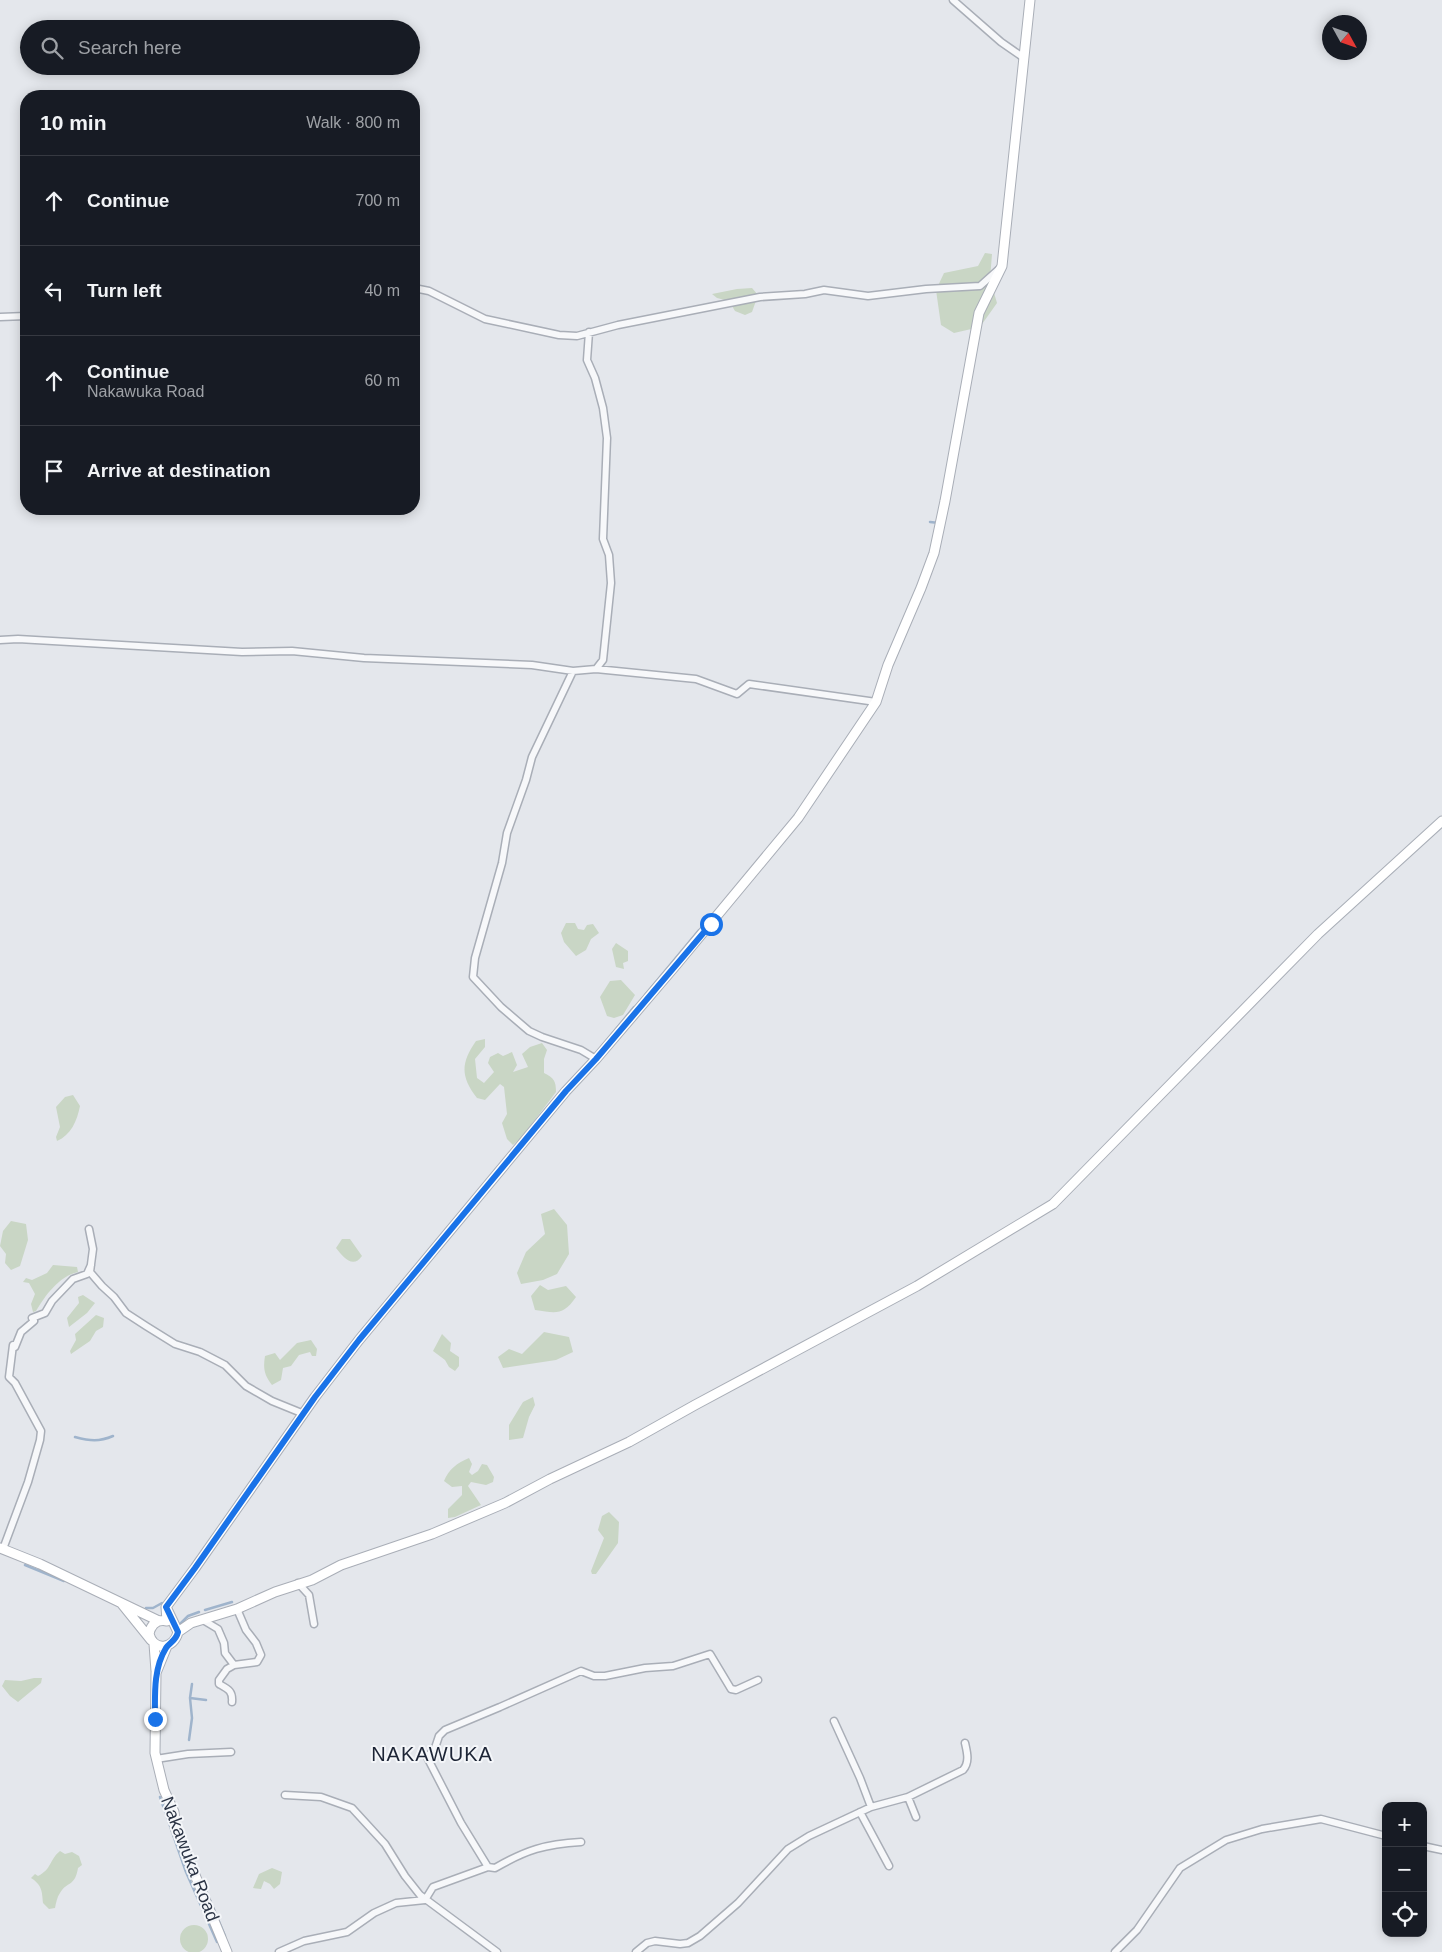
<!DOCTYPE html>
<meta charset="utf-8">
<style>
:root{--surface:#171b24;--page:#242831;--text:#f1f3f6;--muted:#9ea1a6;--line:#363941}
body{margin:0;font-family:Arial,sans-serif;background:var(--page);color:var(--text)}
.controls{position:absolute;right:15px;bottom:15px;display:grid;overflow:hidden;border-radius:10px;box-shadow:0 2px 12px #0003}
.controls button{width:45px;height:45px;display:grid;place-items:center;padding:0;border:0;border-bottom:1px solid var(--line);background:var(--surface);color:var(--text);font:25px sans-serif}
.compass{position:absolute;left:1322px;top:15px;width:45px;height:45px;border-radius:50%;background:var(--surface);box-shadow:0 2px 12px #0003;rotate:130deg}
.stop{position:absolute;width:15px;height:15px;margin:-11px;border:4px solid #1a73e8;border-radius:50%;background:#fff}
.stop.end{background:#1a73e8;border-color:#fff;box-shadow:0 1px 5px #0008}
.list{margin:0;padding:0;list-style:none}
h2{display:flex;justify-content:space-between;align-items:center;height:65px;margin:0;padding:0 20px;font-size:21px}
h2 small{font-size:16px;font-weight:400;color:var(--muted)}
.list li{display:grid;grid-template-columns:32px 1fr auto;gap:15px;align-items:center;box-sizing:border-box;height:90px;padding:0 20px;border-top:1px solid var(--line)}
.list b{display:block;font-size:19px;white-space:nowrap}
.list p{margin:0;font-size:16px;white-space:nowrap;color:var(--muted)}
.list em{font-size:16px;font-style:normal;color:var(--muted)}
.icon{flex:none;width:28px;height:28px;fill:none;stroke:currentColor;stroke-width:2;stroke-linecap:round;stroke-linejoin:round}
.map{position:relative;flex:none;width:1442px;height:1952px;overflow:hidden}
.search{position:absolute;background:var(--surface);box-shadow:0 2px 12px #0003;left:20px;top:20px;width:400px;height:55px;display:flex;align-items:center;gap:12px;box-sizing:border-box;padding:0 18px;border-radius:28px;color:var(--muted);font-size:19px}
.panel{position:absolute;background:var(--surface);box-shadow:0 2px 12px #0003;left:20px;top:90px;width:400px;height:425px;border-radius:20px}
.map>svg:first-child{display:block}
</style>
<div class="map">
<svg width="1442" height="1952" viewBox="0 0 1442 1952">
<rect width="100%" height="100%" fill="#e4e7ec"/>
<path fill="#c9d6c5" d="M985,253L992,254L990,279L997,303L980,327L954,333L941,325L936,290L944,273L978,266Z
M752,288L758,295L752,312L745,315L735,311L729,301L717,298L712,294L737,289Z
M566,923H575L578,929L584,930L587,925L593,924L599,933L591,939L586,950L576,956L564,942L561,933Z
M616,943L628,951V961L623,963L624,969L616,967L612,949Z
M621,980L635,995L623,1015L614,1018L607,1016L600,997L610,981Z
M485,1039V1047L475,1059L477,1078L484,1083L494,1072L488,1063L490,1057L498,1053L503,1056L512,1052L517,1065L513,1072L528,1067L522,1054L530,1047L542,1043L547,1050L544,1059V1073C554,1078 556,1081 556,1092L522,1137L513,1145L507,1139L502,1123L507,1114L504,1087L500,1084L485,1100L477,1098C460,1076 461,1063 476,1041Z
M73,1095L80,1106C77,1121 71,1135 57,1141L56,1137L60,1127L56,1107L65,1097Z
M554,1209L567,1225L569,1254L557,1274L543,1280L521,1284L517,1273L526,1252L545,1234L541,1214Z
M11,1221L26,1224L28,1240L20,1266L11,1270L5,1263L6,1254L0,1246L3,1231Z
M342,1239H350L362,1256C353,1269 343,1257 336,1248Z
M53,1265L77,1267L78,1272C59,1276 45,1296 36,1311L33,1312L31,1304L35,1294L29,1283L23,1282L26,1278L32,1280L47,1273Z
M540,1285L548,1290L566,1286L576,1297C563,1316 556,1313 535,1310L531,1296Z
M83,1295L95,1303L87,1313L69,1327L67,1318L79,1303L78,1297Z
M96,1315L104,1318L103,1327L96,1331L90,1341L71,1354L70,1351L76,1340L75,1334Z
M544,1332L569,1337L573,1352L556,1360L503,1368L498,1357L509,1349L522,1354Z
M442,1334L451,1343L450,1351L459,1357V1366L455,1371L449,1367L445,1360L433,1351Z
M311,1340L317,1349L316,1356H312L310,1352L299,1355L291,1366L283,1368L281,1380L272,1385C264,1375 263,1368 265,1356L275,1353L280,1360L297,1343Z
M533,1397L535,1405L529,1417L523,1438L509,1440V1425L523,1402Z
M469,1458L472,1464L469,1472L472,1475L478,1471L482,1464L487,1465L494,1477L493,1482L486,1485L471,1482L468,1486L481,1505L455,1517L448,1518V1509L462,1495V1486L452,1487L444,1481C449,1469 457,1463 469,1458Z
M609,1512L619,1522L618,1543L596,1574H592L591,1571L604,1538L598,1530L602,1516Z
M34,1678H42L41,1683L18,1702L10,1696L2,1686L5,1680L21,1681Z
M60,1851L65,1854L72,1852L79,1856L82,1865L78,1868C75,1887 67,1881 60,1893C57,1897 56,1903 55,1908L49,1909L43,1903C42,1891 42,1885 31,1878L35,1874L38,1876C52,1869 49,1860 60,1851Z
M272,1868L282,1872L280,1884L274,1889L270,1884L264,1881L261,1889L253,1888L259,1874Z
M180 1939a14 14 0 1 1 28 0a14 14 0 1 1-28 0Z"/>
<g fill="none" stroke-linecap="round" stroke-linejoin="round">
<path stroke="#9fb4cc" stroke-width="2.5" d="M930,522L939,523
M645,995L699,930
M603,1045L634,1007
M75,1437C90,1441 99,1442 113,1436
M25,1565L64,1581
M146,1608H153L162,1603
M205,1610L232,1602
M178,1626L188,1616L199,1612
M190,1698L206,1700
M189,1740L192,1718L190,1698L192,1684
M160,1797L186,1872L217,1942
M193,1857L197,1867
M204,1886L225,1936"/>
<defs>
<path id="street" d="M953,0L1001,42L1024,58
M414,288L429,291L485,319L559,335L577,336L618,325L760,297L805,294L824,290L868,296L926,289L980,286L999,269
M0,317L26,316
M589,332L587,360L595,378L603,408L607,438L603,539L609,555L611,583L603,660L596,669
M0,640L18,639L242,652L292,651L364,658L532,665L573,671L596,669L696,679L737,694L749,684L876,702
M573,671L532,757L526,780L507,833L502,863L475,958L473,977L501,1007L529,1031L542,1037L581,1050L596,1059
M89,1229L93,1249L90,1272L102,1286L114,1297L126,1313L146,1326L175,1344L200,1352L225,1365L246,1386L272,1401L304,1414
M3,1549L28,1482L40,1440L41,1431L15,1383L9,1377L13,1345L15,1347L21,1332L34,1321L32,1318L45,1313L52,1301L73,1279L87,1274L91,1265
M298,1583L309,1595L314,1624
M203,1620L218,1629L224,1643L225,1653L234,1665L257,1662L261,1655L256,1643L246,1630L237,1609
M232,1702C233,1691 228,1689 219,1684V1680L227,1669L234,1665
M834,1721L860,1778L871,1807
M156,1759L188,1754L231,1752
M285,1795L321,1797L352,1808L385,1844L405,1876L420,1895L497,1952
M908,1797L916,1817
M860,1812L889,1866
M1423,1846L1442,1850
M488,1867L461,1823L427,1757L435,1748L439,1736L445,1730L500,1707L581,1671L594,1676H605L645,1668L673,1666L710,1654L731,1689L736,1690L758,1680
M279,1952L304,1941L347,1932L374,1913L396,1903L425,1900L433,1887L488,1867L495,1868C526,1850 545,1844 581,1842
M636,1952L647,1943L655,1941L680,1944L688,1943L700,1936L738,1903L788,1849L809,1836L871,1807L908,1797L963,1770C970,1762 967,1752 965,1743
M1115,1952L1137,1930L1180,1868L1226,1840L1262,1829L1321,1819L1386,1836"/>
<path id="secondary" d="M0,1548L40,1564L159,1621
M122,1604L151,1640
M166,1607L195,1568L315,1397L359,1340L566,1091L596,1059L676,965L798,818L876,702L888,665L921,588L934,553L945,501L979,313L1002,266L1030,0
M166,1607L178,1632C174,1649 154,1652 149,1634C151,1624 157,1619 167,1621Z
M178,1632L191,1623L237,1609L275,1592L312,1580L341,1565L432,1534L505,1503L550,1479L629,1442L695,1405L917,1286L1053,1204L1318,934L1442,821
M154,1644L156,1671
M167,1646L156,1673L155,1753L164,1790L174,1812L175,1827L227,1952"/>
</defs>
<use href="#street" stroke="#a9aeb7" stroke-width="9"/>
<use href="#secondary" stroke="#a9aeb7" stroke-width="11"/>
<use href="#street" stroke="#f7f8fa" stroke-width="6"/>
<use href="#secondary" stroke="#fff" stroke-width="9"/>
</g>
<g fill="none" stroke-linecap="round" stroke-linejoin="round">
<path stroke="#1a73e8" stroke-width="6" d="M155,1719C155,1696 153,1669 166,1648C170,1642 176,1641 178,1632L166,1607L195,1568L315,1397L359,1340L566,1091L596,1059L711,924"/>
</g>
<g text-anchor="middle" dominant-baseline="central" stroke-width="4" stroke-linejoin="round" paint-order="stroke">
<g font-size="18" fill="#2b3445" stroke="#f4f6f9">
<text transform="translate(190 1859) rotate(69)">Nakawuka Road</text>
</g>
<g font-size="20" letter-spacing="1" fill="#1d2536" stroke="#f4f6f9">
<text x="432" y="1754">NAKAWUKA</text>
</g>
</g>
</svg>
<div class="controls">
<button>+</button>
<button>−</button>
<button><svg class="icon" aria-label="locate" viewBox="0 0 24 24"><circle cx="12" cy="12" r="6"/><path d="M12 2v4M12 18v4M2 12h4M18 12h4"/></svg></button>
</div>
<svg class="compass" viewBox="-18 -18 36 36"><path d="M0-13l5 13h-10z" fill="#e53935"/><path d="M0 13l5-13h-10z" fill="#9ea1a6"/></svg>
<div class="stop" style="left:711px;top:924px"></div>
<div class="stop end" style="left:155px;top:1719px"></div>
<div class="search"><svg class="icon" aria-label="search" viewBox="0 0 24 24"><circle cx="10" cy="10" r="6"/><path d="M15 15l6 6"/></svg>Search here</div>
<section class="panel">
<h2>10 min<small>Walk · 800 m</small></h2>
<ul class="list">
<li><svg class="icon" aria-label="ahead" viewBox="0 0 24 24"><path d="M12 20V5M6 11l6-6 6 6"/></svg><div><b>Continue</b></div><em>700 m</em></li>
<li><svg class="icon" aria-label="left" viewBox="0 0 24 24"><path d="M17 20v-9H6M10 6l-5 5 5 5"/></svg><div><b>Turn left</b></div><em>40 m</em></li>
<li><svg class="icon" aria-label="ahead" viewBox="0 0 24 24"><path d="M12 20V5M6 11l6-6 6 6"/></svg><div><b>Continue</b><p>Nakawuka Road</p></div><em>60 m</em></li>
<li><svg class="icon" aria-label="arrive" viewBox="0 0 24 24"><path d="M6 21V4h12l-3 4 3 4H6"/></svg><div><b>Arrive at destination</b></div></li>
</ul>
</section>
</div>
